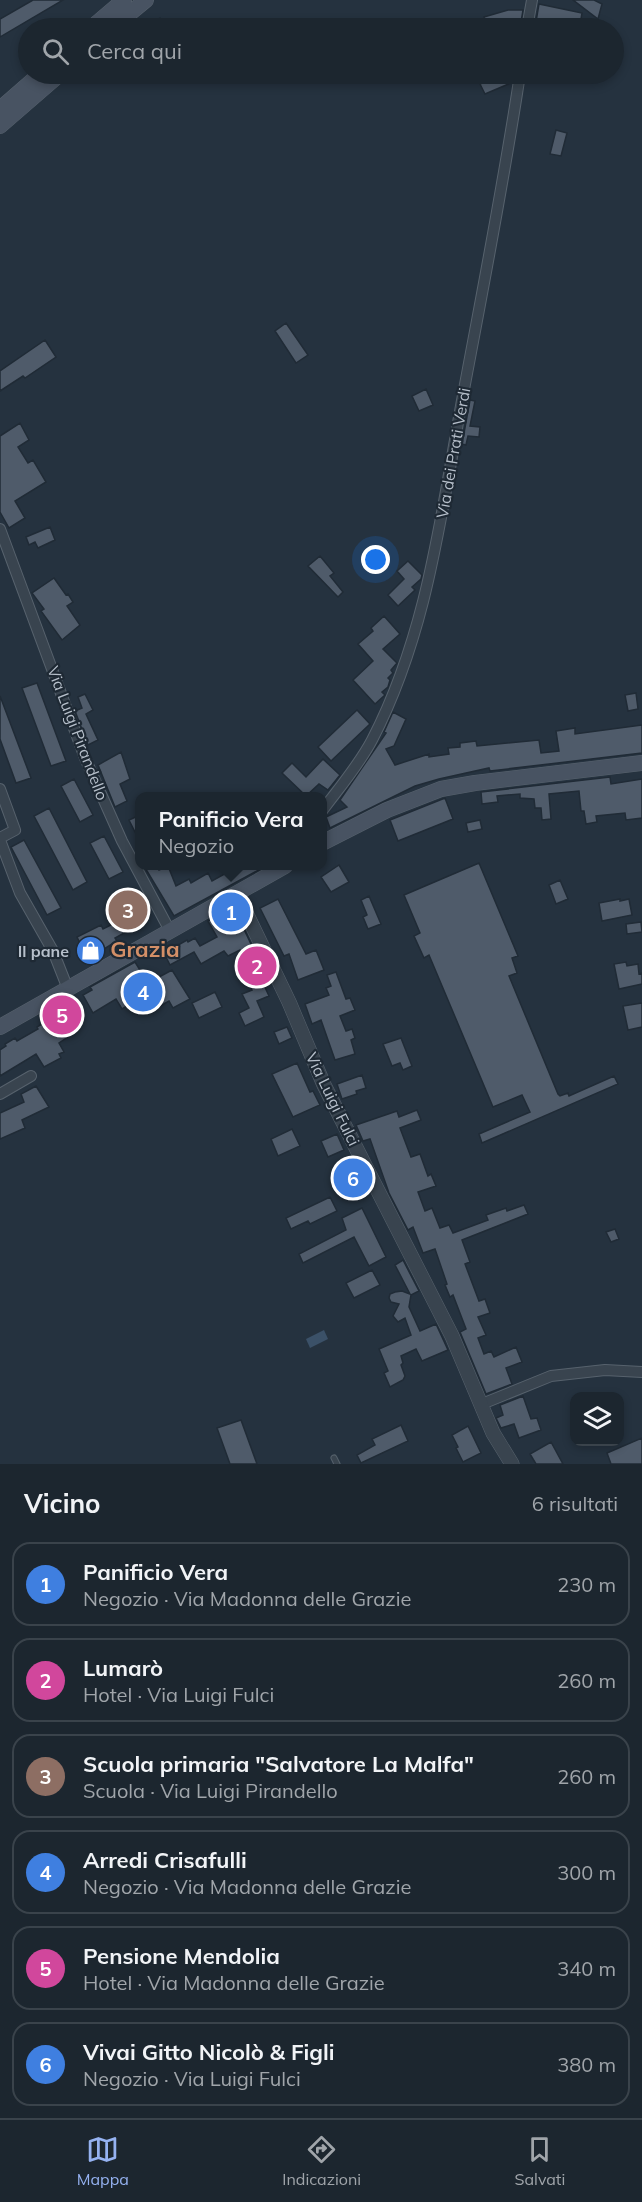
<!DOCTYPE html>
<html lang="it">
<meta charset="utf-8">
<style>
:root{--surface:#1c262f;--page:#29323b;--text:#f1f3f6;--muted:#a0a5aa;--line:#3a434b;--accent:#95b2f1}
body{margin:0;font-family:Mulish,sans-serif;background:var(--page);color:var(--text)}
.controls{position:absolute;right:18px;bottom:18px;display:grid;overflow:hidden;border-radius:12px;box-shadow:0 3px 9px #0003}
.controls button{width:54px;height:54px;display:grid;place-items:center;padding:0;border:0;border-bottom:2px solid var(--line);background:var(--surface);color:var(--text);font:30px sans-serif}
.you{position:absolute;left:376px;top:560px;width:21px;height:21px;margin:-15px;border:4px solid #fff;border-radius:50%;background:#1a73e8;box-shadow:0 0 0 9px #1a73e833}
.badge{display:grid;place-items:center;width:39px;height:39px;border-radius:50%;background:var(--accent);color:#fff;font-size:20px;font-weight:700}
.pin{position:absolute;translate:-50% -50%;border:3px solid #fff;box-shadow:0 2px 6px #0006}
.popup{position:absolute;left:135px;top:792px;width:192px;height:78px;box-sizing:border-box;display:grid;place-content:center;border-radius:12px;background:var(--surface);filter:drop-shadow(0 2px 4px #0005);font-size:20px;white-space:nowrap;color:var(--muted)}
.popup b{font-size:22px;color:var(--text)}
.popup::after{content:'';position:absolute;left:50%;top:100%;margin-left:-12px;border:12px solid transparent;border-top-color:var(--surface)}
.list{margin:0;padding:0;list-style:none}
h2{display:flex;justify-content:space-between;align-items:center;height:78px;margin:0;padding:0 24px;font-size:26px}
h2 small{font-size:20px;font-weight:400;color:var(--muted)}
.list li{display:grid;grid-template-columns:39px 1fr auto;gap:18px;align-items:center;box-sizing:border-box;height:84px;margin:0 12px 12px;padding:0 12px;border:2px solid var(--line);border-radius:18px}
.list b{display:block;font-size:22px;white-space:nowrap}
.list p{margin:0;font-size:20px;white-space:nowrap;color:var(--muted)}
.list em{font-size:20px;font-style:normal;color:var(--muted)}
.icon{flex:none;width:33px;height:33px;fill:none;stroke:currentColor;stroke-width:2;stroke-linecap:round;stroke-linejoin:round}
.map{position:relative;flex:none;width:642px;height:1464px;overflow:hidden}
.search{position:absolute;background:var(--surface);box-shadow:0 3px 9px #0003;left:18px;right:18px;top:18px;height:66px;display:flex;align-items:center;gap:15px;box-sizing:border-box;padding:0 21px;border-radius:33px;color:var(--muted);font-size:22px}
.sheet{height:654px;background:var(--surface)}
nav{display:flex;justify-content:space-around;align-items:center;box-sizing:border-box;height:84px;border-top:2px solid var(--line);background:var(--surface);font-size:16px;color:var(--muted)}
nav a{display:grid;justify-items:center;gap:3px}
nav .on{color:var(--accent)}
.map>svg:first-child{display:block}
</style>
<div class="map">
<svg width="642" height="1464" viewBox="0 0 642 1464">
<rect width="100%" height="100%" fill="#25323f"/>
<path fill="#3b5168" d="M324,1330L328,1339L310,1348L306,1339Z"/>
<path fill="#4f5b6a" stroke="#202b36" stroke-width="1.5" d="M33,0H63L0,37V19Z
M573,0H594L602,4L598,19Z
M539,4L582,13L580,25L577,24L576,28L559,25L558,28H535Z
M508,10H523L520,28H510V21L488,28L484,17Z
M160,18L166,28H144Z
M495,74H508L511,83L485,94L480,84L492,79L490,76Z
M556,130L567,133L561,156L550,154Z
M286,323L308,355L296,363L275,331Z
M45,340L56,357L25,378L23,376L0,391V371Z
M426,389L433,405L419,411L412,396Z
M470,400L475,401L470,426L480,427L479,437L468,436L466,445L462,444Z
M20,423L29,440L18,447L28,463L33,460L46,482L15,501L25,518L9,528L0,512V436Z
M50,527L55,540L38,548L35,542L29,545L26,537Z
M320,556L334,573L330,576L343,592L338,597L308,566Z
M408,561L422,575L421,579L412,587L415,590L398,606L388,595L404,579L397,571Z
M54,578L66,595L68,594L73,602L67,606L80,625L62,640L41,611L44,609L32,593Z
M384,616L400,634L383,649L397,663L391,670L393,673L388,678L390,680L388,687L382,692L385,695L375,704L353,680L373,661L358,644L373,631L371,628Z
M37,683L66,761L51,766L22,688Z
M636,693L638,709L628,711L625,695Z
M85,694L93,710L86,714L98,740L88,745L75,711L82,708L78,697Z
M0,696L31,778L16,783L0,739Z
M357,710L370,724L331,761L318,747Z
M393,712L406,719L394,746L386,749L395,765L429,754V757L449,754L448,748L460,747V743L476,741L477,746L539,740L541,753L559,751L556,731L575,728V734L642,725V753L490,771L489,768L439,779L415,786L330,828L326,817L347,807L340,800L386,733L384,732Z
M121,752L130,779L120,784L127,801L115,807L98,765Z
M323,759L340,775L328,790L319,784L306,796L282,773L292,763L306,777Z
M610,777L611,784L642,779V818L626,820L625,813L596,816L597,822L586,824L584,811H581L579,791L549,794L551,819L542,820L541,808H535L534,799L520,798V794L497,796L498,802L482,804L481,792Z
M74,779L93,815L80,822L61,786Z
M445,798L453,819L398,841L390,820Z
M49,808L87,882L73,890L34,816Z
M140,815V842L129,820Z
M480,820L482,829L468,832L466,823Z
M104,836L123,872L109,879L90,843Z
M24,840L61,908L47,915L11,847Z
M479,863L518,956L512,958L517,973L509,976L558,1094L560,1096L568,1093L569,1096L614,1076L618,1084L482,1143L479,1134L530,1112L522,1095L493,1107L429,955L424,958L414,936L420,933L404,895Z
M339,865L349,882L331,892L321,877Z
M144,866H157L159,870L168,866L176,886L189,879L191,883L208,873L212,881L230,871L227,866H266L174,916Z
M560,880L568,899L556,904L549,885Z
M369,896L381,924L368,929L363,917L367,915L361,900Z
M278,899L306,954L316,950L324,970L298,980L289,954L284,956L260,908Z
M620,899V901L629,899L632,915L602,921L599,903Z
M137,905L146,921L115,938L117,941L88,959L77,937L101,925L103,929L119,921L117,916Z
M234,908L259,961L262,968L257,970L269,996L257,1001L264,1017L245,1026L239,1013L249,1008L242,994L252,990L241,969L248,965L240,950L228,956L224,951L201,964L194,952L170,965L164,953L187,940L188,942L195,938L200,946L217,937L208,921Z
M641,922L642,932L627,934L626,924Z
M135,962L148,983L172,970L190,999L173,1008L169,1001L146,1014L137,1000L122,1009L116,999L93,1013L83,995L92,990L90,987Z
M626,962L627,966L638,964L639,974L642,973V984L619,989L614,964Z
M336,972L346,999L350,998L355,1010L340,1016L346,1031L352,1029L355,1038L351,1040L355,1054L335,1060L321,1020L312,1024L305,1004L329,995L326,988L331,986L327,975Z
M215,992L222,1007L199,1018L192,1003Z
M642,1003V1027L628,1030L623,1006Z
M67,1008L80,1029L59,1043L64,1052L59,1054L61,1058L44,1067L36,1054L0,1076V1050L6,1046L5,1044L15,1038L17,1041L38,1029L37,1027Z
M287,1027L292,1038L279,1044L274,1032Z
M401,1038L412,1066L403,1070L400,1063L392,1066L383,1044Z
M297,1063L310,1092L313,1091L320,1105L293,1117L272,1074Z
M362,1075L366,1088L356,1091L357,1094L342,1099L337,1084Z
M36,1086L49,1107L22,1120L25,1128L0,1139V1113L24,1102L21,1094Z
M417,1110L421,1120L400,1128L411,1157L420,1154L428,1176L431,1174L436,1186L418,1192L425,1211L432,1208L440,1228L449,1225L453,1233L488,1220L486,1215L506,1208L507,1211L524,1205L528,1214L462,1240L470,1262L465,1264L479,1301L485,1299L490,1313L478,1317L486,1335L478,1338L484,1354L491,1351L494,1357L516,1347L522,1362L506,1368L512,1384L486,1394L460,1332L466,1329L453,1295L450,1297L445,1285L447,1284L435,1249L423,1253L413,1227L408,1230L389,1193L370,1139L363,1141L356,1125L397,1111L399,1117Z
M292,1129L300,1146L278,1156L271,1139Z
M337,1134L344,1150L328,1157L321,1141Z
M330,1197L337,1211L310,1224L308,1221L291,1229L286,1218Z
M362,1208L386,1257L369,1266L354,1237L303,1263L299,1254L346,1230L342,1218Z
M615,1229L619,1239L611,1242L606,1232Z
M403,1260L419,1291L411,1295L409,1307L420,1331L436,1324L448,1350L422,1361L416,1349L401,1356L403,1363L401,1365L405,1376L403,1380L390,1387L384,1373L388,1371L379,1349L411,1335L405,1318L398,1322L393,1316L399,1304L391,1302L389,1298L390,1294L395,1292L402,1291L410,1294L395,1265Z
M372,1270L380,1285L354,1298L346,1283Z
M523,1396L531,1419L537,1418L541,1430L519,1438L514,1424L501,1428L496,1418L503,1415L500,1405Z
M241,1420L257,1464H230L217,1428Z
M401,1425L408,1441L361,1463L357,1455L375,1445L372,1439Z
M468,1426L481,1453L463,1462L456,1448L458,1447L452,1435Z
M642,1438V1464H611L607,1453Z
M551,1442L563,1464H536L530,1454Z"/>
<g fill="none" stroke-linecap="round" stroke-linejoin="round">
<defs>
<path id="service" d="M334,1458L337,1464"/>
<path id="minor" d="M527,28L532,0
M0,529L85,758L122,841L170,931
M0,789L15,830L0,838
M322,811C339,788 359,765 372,740C428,632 441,513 463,395C483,288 504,181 520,74
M0,840L20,893L53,951L68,989
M0,1094L31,1076
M482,1404L551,1376L605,1370L642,1372"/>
<path id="tertiary" d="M237,894L289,1002L324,1085L452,1336L493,1433L512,1464"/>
<path id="secondary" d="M91,28L124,0
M112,28L146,0
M0,109L40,74
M0,126L60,74
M322,843L387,810L441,789L475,783L642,763
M0,1027L285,866"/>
</defs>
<use href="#service" stroke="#57626d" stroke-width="7"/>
<use href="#minor" stroke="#57626d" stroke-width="12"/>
<use href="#tertiary" stroke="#57626d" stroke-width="15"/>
<use href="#secondary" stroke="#57626d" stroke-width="16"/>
<use href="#service" stroke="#39444f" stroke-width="5"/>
<use href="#minor" stroke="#39444f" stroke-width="10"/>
<use href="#tertiary" stroke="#39444f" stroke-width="14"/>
<use href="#secondary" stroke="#485362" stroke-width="15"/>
</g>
<defs>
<symbol id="shop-disc" viewBox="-11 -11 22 22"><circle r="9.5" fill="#3f7fe0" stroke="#1e2934"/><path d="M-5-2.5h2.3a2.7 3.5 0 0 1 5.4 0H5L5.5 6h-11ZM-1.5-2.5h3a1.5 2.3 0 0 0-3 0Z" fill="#fff"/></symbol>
</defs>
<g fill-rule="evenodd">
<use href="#shop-disc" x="74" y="934" width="33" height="33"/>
</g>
<g text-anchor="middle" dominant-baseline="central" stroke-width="4.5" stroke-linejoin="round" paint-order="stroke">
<g font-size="16" fill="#b6bfca" stroke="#1e2934">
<text transform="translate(453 453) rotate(-80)">Via dei Prati Verdi</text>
<text transform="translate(78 733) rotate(69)">Via Luigi Pirandello</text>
<text transform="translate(333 1099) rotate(64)">Via Luigi Fulci</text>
</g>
<g font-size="16" font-weight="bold" fill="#b6bfca" stroke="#1e2934" text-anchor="end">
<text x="69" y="951">Il pane</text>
</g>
<g font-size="22" font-weight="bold" fill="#d38f67" stroke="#1e2934">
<text x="145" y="949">Grazia</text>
</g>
</g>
</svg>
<div class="controls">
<button><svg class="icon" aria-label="layers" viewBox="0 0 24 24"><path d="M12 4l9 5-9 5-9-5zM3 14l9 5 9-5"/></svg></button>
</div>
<div class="you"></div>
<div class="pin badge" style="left:231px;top:912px;background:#3f7fe0">1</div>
<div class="popup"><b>Panificio Vera</b>Negozio</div>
<div class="pin badge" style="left:257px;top:966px;background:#d1479c">2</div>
<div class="pin badge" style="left:128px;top:910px;background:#8d6e63">3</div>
<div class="pin badge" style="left:143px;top:992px;background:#3f7fe0">4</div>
<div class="pin badge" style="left:62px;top:1015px;background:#d1479c">5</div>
<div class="pin badge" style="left:353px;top:1178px;background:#3f7fe0">6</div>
<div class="search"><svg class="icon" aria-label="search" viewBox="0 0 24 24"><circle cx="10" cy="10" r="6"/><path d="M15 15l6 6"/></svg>Cerca qui</div>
</div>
<section class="sheet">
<h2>Vicino<small>6 risultati</small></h2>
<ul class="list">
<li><span class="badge" style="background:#3f7fe0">1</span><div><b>Panificio Vera</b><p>Negozio · Via Madonna delle Grazie</p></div><em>230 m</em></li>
<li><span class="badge" style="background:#d1479c">2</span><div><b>Lumarò</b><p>Hotel · Via Luigi Fulci</p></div><em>260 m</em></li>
<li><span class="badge" style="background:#8d6e63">3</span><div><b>Scuola primaria &quot;Salvatore La Malfa&quot;</b><p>Scuola · Via Luigi Pirandello</p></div><em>260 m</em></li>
<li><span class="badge" style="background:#3f7fe0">4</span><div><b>Arredi Crisafulli</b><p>Negozio · Via Madonna delle Grazie</p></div><em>300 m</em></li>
<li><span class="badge" style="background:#d1479c">5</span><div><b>Pensione Mendolia</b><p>Hotel · Via Madonna delle Grazie</p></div><em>340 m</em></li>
<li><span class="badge" style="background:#3f7fe0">6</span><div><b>Vivai Gitto Nicolò &amp; Figli</b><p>Negozio · Via Luigi Fulci</p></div><em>380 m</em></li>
</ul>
</section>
<nav>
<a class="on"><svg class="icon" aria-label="map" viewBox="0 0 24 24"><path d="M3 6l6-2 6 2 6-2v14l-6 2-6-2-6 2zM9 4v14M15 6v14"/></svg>Mappa</a>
<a><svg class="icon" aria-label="directions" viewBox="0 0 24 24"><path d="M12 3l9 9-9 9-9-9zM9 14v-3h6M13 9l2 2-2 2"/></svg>Indicazioni</a>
<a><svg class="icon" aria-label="saved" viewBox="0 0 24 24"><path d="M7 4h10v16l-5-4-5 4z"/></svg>Salvati</a>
</nav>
